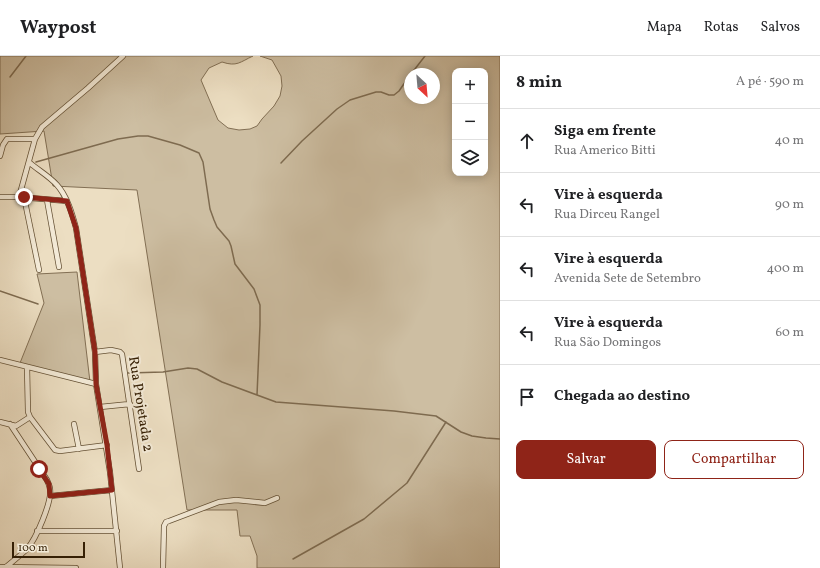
<!DOCTYPE html>
<html lang="pt">
<meta charset="utf-8">
<style>
:root{--surface:#fff;--page:#f2f2f2;--text:#202124;--muted:#757577;--line:#e0e0e0;--accent:#8f2418}
body{margin:0;font-family:Vollkorn,serif;background:var(--page);color:var(--text)}
.controls{position:absolute;right:12px;top:12px;display:grid;overflow:hidden;border-radius:8px;box-shadow:0 2px 10px #0003}
.controls button{width:36px;height:36px;display:grid;place-items:center;padding:0;border:0;border-bottom:1px solid var(--line);background:var(--surface);color:var(--text);font:20px sans-serif}
.compass{position:absolute;left:404px;top:12px;width:36px;height:36px;border-radius:50%;background:var(--surface);box-shadow:0 2px 10px #0003;rotate:154deg}
.scale{position:absolute;left:12px;bottom:10px;width:73px;box-sizing:border-box;padding-left:4px;border:2px solid #362005;border-top:0;font-size:11px;line-height:14px;white-space:nowrap;color:#362005;-webkit-text-stroke:3px #f3ead7;paint-order:stroke}
.stop{position:absolute;width:12px;height:12px;margin:-9px;border:3px solid #8f2418;border-radius:50%;background:#fff}
.stop.end{background:#8f2418;border-color:#fff;box-shadow:0 1px 4px #0008}
.list{margin:0;padding:0;list-style:none}
h2{display:flex;justify-content:space-between;align-items:center;height:52px;margin:0;padding:0 16px;font-size:17px}
h2 small{font-size:13px;font-weight:400;color:var(--muted)}
.list li{display:grid;grid-template-columns:26px 1fr auto;gap:12px;align-items:center;box-sizing:border-box;height:64px;padding:0 16px;border-top:1px solid var(--line)}
.list b{display:block;font-size:15px;white-space:nowrap}
.list p{margin:0;font-size:13px;white-space:nowrap;color:var(--muted)}
.list em{font-size:13px;font-style:normal;color:var(--muted)}
.actions{display:flex;gap:8px;padding:12px 16px}
.actions a{flex:1;padding:9px 0;border:1px solid var(--accent);border-radius:8px;text-align:center;font-size:14px;color:var(--accent)}
.actions .main{background:var(--accent);color:#fff}
.icon{flex:none;width:22px;height:22px;fill:none;stroke:currentColor;stroke-width:2;stroke-linecap:round;stroke-linejoin:round}
.map{position:relative;flex:none;width:500px;height:512px;overflow:hidden}
header{display:flex;align-items:center;gap:24px;box-sizing:border-box;height:56px;padding:0 20px;background:var(--surface);border-bottom:1px solid var(--line)}
header strong{font-size:19px}
nav{display:flex;gap:22px;margin-inline-start:auto;font-size:14px}
main{display:flex}
aside{flex:1;background:var(--surface)}
.map>svg:first-child{display:block}
</style>
<header>
<strong>Waypost</strong>
<nav><a>Mapa</a><a>Rotas</a><a>Salvos</a></nav>
</header>
<main>
<div class="map">
<svg width="500" height="512" viewBox="0 0 500 512">
<rect width="100%" height="100%" fill="#ecdec2"/>
<filter id="stains"><feTurbulence type="fractalNoise" baseFrequency=".005" numOctaves="4"/><feColorMatrix values="0 0 0 0 .2 0 0 0 0 .09 0 0 0 0 .02 0 0 0 .5 -.17"/></filter>
<radialGradient id="worn" r=".72"><stop offset=".6" stop-color="#630" stop-opacity="0"/><stop offset="1" stop-color="#630" stop-opacity=".3"/></radialGradient>
<path fill="#cdbea2" stroke="#826f54" fill-rule="evenodd" d="M0,0H253C240,6 237,11 222,6L209,12L201,24L218,64L228,72L239,74L250,73L257,70L262,63L274,50L280,40L282,30L281,20L272,4L260,0H500V512H257V500L250,480H240L237,454H187L137,134L53,130L44,75L0,78ZM455,15H485V117H455ZM410,18H434V42H410Z
M77,216L90,326L20,307L44,247L37,218Z"/>
<g fill="none" stroke-linecap="round" stroke-linejoin="round">
<path stroke="#7e6b50" stroke-width="1.5" d="M411,18L425,0
M10,21L26,0
M36,106L118,83L138,80H148L180,89L199,97L203,106L210,153L214,164L217,171L229,185L231,190L235,208L254,233L260,249V269L257,339
M281,107L302,85L337,53L350,44L376,36H381L389,39H394L399,35L410,19
M0,235L38,248
M128,317L163,316L188,312L197,313L222,326L276,346L394,355L436,360L461,376L472,380L486,382L500,383
M293,503L364,463L407,427L446,366"/>
<defs>
<path id="minor" d="M0,100L3,89L7,83H35
M30,107C38,114 49,120 57,129C67,140 72,157 76,172L95,296L96,328L110,416L120,512
M0,141H19L67,145
M19,141L35,83L42,71L88,32L123,0
M24,141L39,214
M47,144L59,211
M95,296L111,294L120,296L122,298L139,413
M0,304L96,328
M27,311L28,356L30,361L55,394L60,395L107,389
M100,351L130,348
M0,366L16,370L30,361
M74,368L79,393
M50,440L112,434
M37,475H117
M0,511L76,512
M6,511C13,505 21,499 27,493C36,483 52,446 50,433C50,430 48,427 47,424L10,368
M163,512L164,470L166,466L169,465L219,446L236,444L265,447L277,442"/>
</defs>
<use href="#minor" stroke="#645034" stroke-width="6"/>
<use href="#minor" stroke="#f3ead7" stroke-width="4.5"/>
</g>
<g fill="none" stroke-linecap="round" stroke-linejoin="round">
<path stroke="#8f2418" stroke-width="5" d="M24,141L67,145L76,172L95,296L96,328L107,389L112,434L50,440L49,428L39,413"/>
</g>
<g text-anchor="middle" dominant-baseline="central" stroke-width="4" stroke-linejoin="round" paint-order="stroke">
<g font-size="14" fill="#362005" stroke="#f3ead7">
<text transform="translate(140 348) rotate(81)">Rua Projetada 2</text>
</g>
</g>
<rect width="100%" height="100%" filter="url(#stains)"/>
<rect width="100%" height="100%" fill="url(#worn)"/>
</svg>
<div class="controls">
<button>+</button>
<button>−</button>
<button><svg class="icon" aria-label="layers" viewBox="0 0 24 24"><path d="M12 4l9 5-9 5-9-5zM3 14l9 5 9-5"/></svg></button>
</div>
<svg class="compass" viewBox="-18 -18 36 36"><path d="M0-13l5 13h-10z" fill="#e53935"/><path d="M0 13l5-13h-10z" fill="#757577"/></svg>
<div class="scale">100 m</div>
<div class="stop" style="left:39px;top:413px"></div>
<div class="stop end" style="left:24px;top:141px"></div>
</div>
<aside>
<h2>8 min<small>A pé · 590 m</small></h2>
<ul class="list">
<li><svg class="icon" aria-label="ahead" viewBox="0 0 24 24"><path d="M12 20V5M6 11l6-6 6 6"/></svg><div><b>Siga em frente</b><p>Rua Americo Bitti</p></div><em>40 m</em></li>
<li><svg class="icon" aria-label="left" viewBox="0 0 24 24"><path d="M17 20v-9H6M10 6l-5 5 5 5"/></svg><div><b>Vire à esquerda</b><p>Rua Dirceu Rangel</p></div><em>90 m</em></li>
<li><svg class="icon" aria-label="left" viewBox="0 0 24 24"><path d="M17 20v-9H6M10 6l-5 5 5 5"/></svg><div><b>Vire à esquerda</b><p>Avenida Sete de Setembro</p></div><em>400 m</em></li>
<li><svg class="icon" aria-label="left" viewBox="0 0 24 24"><path d="M17 20v-9H6M10 6l-5 5 5 5"/></svg><div><b>Vire à esquerda</b><p>Rua São Domingos</p></div><em>60 m</em></li>
<li><svg class="icon" aria-label="arrive" viewBox="0 0 24 24"><path d="M6 21V4h12l-3 4 3 4H6"/></svg><div><b>Chegada ao destino</b></div></li>
</ul>
<div class="actions"><a class="main">Salvar</a><a>Compartilhar</a></div>
</aside>
</main>
